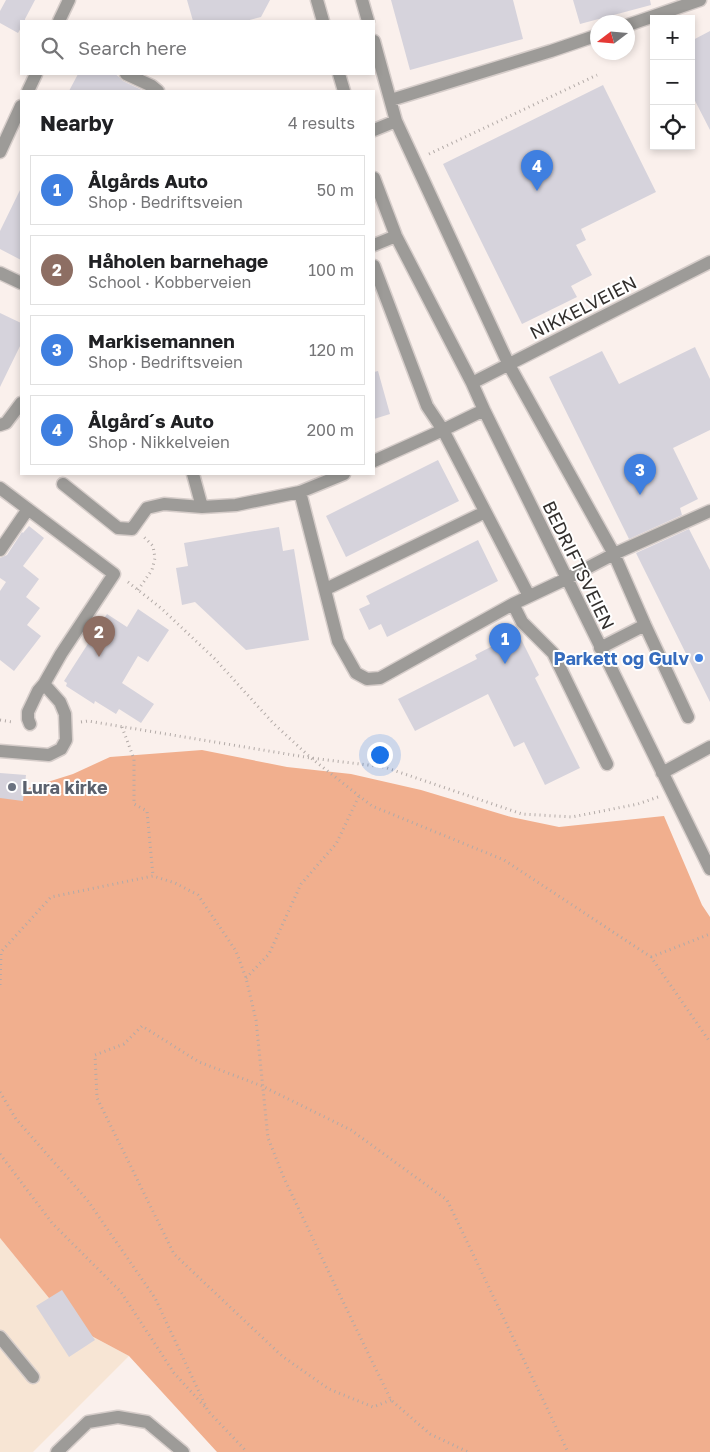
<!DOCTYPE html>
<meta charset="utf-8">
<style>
:root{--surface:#fff;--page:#f6f6f6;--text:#202124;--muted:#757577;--line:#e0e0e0;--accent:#b45309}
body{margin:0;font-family:"Golos Text",sans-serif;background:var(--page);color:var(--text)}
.controls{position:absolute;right:15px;top:15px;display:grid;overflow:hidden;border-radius:0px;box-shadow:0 2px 8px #0003}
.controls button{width:45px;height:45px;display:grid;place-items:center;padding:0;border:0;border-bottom:1px solid var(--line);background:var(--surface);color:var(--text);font:25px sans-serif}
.compass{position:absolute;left:590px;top:15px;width:45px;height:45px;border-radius:50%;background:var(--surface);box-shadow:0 2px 8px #0003;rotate:254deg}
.you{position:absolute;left:379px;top:754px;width:18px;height:18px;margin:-12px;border:4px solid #fff;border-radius:50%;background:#1a73e8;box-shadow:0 0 0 8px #1a73e833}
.badge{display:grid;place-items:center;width:32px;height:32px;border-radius:50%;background:var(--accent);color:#fff;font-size:16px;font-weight:700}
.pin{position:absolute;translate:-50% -41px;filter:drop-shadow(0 1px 2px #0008)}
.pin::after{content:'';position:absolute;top:26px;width:18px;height:15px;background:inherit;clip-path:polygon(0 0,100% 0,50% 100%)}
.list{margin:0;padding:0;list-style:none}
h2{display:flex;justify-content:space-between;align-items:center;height:65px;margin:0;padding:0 20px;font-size:21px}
h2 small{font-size:16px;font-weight:400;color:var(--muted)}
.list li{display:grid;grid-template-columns:32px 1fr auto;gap:15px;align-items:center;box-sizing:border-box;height:70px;margin:0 10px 10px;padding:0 10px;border:1px solid var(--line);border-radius:0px}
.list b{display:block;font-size:19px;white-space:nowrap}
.list p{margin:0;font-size:16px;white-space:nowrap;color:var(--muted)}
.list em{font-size:16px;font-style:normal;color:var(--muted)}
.icon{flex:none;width:28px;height:28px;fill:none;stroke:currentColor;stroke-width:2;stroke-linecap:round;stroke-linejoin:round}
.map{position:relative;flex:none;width:710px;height:1452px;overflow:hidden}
.search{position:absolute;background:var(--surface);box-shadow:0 2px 8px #0003;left:20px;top:20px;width:355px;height:55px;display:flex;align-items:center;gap:12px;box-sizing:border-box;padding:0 18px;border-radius:0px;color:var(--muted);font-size:19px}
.panel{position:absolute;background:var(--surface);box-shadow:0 2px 8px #0003;left:20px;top:90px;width:355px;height:385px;border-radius:0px}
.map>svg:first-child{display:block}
</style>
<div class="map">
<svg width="710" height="1452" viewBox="0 0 710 1452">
<rect width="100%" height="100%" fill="#faf0ec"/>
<path fill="#f7e5d4" d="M0,1238L71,1325L129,1356L33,1452H0Z"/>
<path fill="#f1af8e" d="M202,750L287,767L351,774L421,790L511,817L559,827L664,816L702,905L710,917V1452H217L129,1356L71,1325L0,1238V797L73,774L110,757Z"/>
<path fill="#d6d3dc" d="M6,0H35L25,19V21H21V28L18,33L0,23V11Z
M187,0H270L261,17L246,21H193Z
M391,0H513L523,39L410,70Z
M573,0H650L651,5L580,24Z
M710,31V130L691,93V41Z
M78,74H115L118,76L123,81L144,91H69Z
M603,85L656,192L581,229L586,240L576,245L592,275L571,286L577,297L522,324L443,164Z
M21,188V260L0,249V231Z
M0,313L21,323V344L0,387Z
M695,347L710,379V430L673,448L698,499L680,508L682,515L629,539L549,377L602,351L619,384Z
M378,371L390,414L374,419V372Z
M438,460L459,501L346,557L326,516Z
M29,526L44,538L23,566L39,579L26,597L40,608L27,625L41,636L14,671L0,660V591L6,582L0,578V558L7,555L22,532L23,533Z
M279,527L283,551L294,549L309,640L246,650L195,602L182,605L176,568L188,566L184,543Z
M689,529L710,570V702L636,553Z
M478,540L498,581L387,637L381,624L369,630L359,609L370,604L366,596Z
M138,609L169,630L148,662L138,656L122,683L154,704L141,723L119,709L116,714L95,701L94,704L66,686L67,683L64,681L107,614L127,627Z
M518,633L539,675L535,678L580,768L545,785L524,742L514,747L488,694L415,731L398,699L477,659L475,655Z
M0,773L26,775L23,801L0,798Z
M62,1290L95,1340L69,1357L36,1306Z"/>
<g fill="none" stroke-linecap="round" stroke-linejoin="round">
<defs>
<path id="minor" d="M317,0L323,21
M362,0L368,21
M59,21L69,0
M628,25L700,0
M374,41L396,121L509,365L614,554L645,625L688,717
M126,74L152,86L158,91
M339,74L344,91
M28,91L36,74
M391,100L551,51L598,35
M374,130L396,121
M0,152L21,106
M374,178L396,236L472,383L484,410L710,869
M374,245L396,236
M374,266L427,406L443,430L529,596
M0,273L21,283
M472,383L710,262
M0,425L6,423L21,403
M374,461L443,430L484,410
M193,474L202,507
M63,484L118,528L132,529L147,508L164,504L202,507L236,505L300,492L344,474
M0,488L114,574L61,654L44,684L38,691L28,712V719L30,724
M300,492L338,641L356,673L367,679L380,678L513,604L566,579L614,554L710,511
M0,550L28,509
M326,589L485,512
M513,604L522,622L553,653L607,764
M600,648L645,625
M0,751L49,755L61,749L66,740L65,714L60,702L44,684
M662,773L710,747
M0,1337L33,1377
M57,1452L88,1422L118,1417L147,1422L183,1452"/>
</defs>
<use href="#minor" stroke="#d6cdca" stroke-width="15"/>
<path stroke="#b2aaa7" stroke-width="3" stroke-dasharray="1 4" stroke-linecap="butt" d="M429,154L597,75
M128,582L162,609L215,659L273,723L311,758L372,806L504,860L651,957L710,1042
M138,590L152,570L155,558L153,546L144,537
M0,720L12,722
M81,722L88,721L311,758L384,767L522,814L572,817L638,804L658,797
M122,727L134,759V804L147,811L153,876
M651,957L710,934
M246,978L269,954L301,884L336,844L359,796
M0,985L1,952L51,897L153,876L175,883L198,895L236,951L246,978L256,1020L268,1138L284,1178L333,1281L391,1400L430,1434L468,1452
M0,1092L16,1119L88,1201L155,1298L208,1411L247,1452
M0,1154L52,1223L121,1292L174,1373L206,1408
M391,1400L373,1407L329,1389L282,1356L174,1254L97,1098L95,1055L124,1044L142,1026L199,1062L262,1086L351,1130L447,1200L568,1452"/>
<use href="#minor" stroke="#9d9b98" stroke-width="12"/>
</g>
<circle fill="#3f7fe0" stroke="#fff" stroke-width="2" cx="699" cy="658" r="5"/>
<circle fill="#6b7280" stroke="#fff" stroke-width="2" cx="12" cy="787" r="5"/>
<g text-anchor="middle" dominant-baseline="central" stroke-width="4" stroke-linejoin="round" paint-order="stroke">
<g font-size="18" fill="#322f2d" stroke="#fff">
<text transform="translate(583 307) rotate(-27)">NIKKELVEIEN</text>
<text transform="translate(579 565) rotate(64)">BEDRIFTSVEIEN</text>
</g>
<g font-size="18" font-weight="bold" fill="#366cbe" stroke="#fff" text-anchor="end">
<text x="689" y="658">Parkett og Gulv</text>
</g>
<g font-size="18" font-weight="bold" fill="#5b616d" stroke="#fff" text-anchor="start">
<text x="22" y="787">Lura kirke</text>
</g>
</g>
</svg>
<div class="controls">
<button>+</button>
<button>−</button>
<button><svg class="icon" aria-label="locate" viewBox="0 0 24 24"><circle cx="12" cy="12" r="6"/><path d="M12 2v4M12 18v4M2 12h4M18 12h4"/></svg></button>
</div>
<svg class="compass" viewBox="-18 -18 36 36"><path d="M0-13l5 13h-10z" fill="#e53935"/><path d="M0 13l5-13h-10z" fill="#757577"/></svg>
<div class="you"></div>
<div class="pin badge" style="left:505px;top:664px;background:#3f7fe0">1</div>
<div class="pin badge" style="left:99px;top:657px;background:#8d6e63">2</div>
<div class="pin badge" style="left:640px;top:495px;background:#3f7fe0">3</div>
<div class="pin badge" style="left:537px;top:191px;background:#3f7fe0">4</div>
<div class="search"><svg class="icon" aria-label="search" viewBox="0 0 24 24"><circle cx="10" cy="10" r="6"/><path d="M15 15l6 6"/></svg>Search here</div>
<section class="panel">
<h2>Nearby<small>4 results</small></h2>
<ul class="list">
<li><span class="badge" style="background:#3f7fe0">1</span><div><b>Ålgårds Auto</b><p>Shop · Bedriftsveien</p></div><em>50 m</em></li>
<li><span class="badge" style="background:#8d6e63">2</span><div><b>Håholen barnehage</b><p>School · Kobberveien</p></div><em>100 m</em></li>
<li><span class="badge" style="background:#3f7fe0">3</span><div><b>Markisemannen</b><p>Shop · Bedriftsveien</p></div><em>120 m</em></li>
<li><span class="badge" style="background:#3f7fe0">4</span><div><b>Ålgård´s Auto</b><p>Shop · Nikkelveien</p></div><em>200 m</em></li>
</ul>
</section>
</div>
